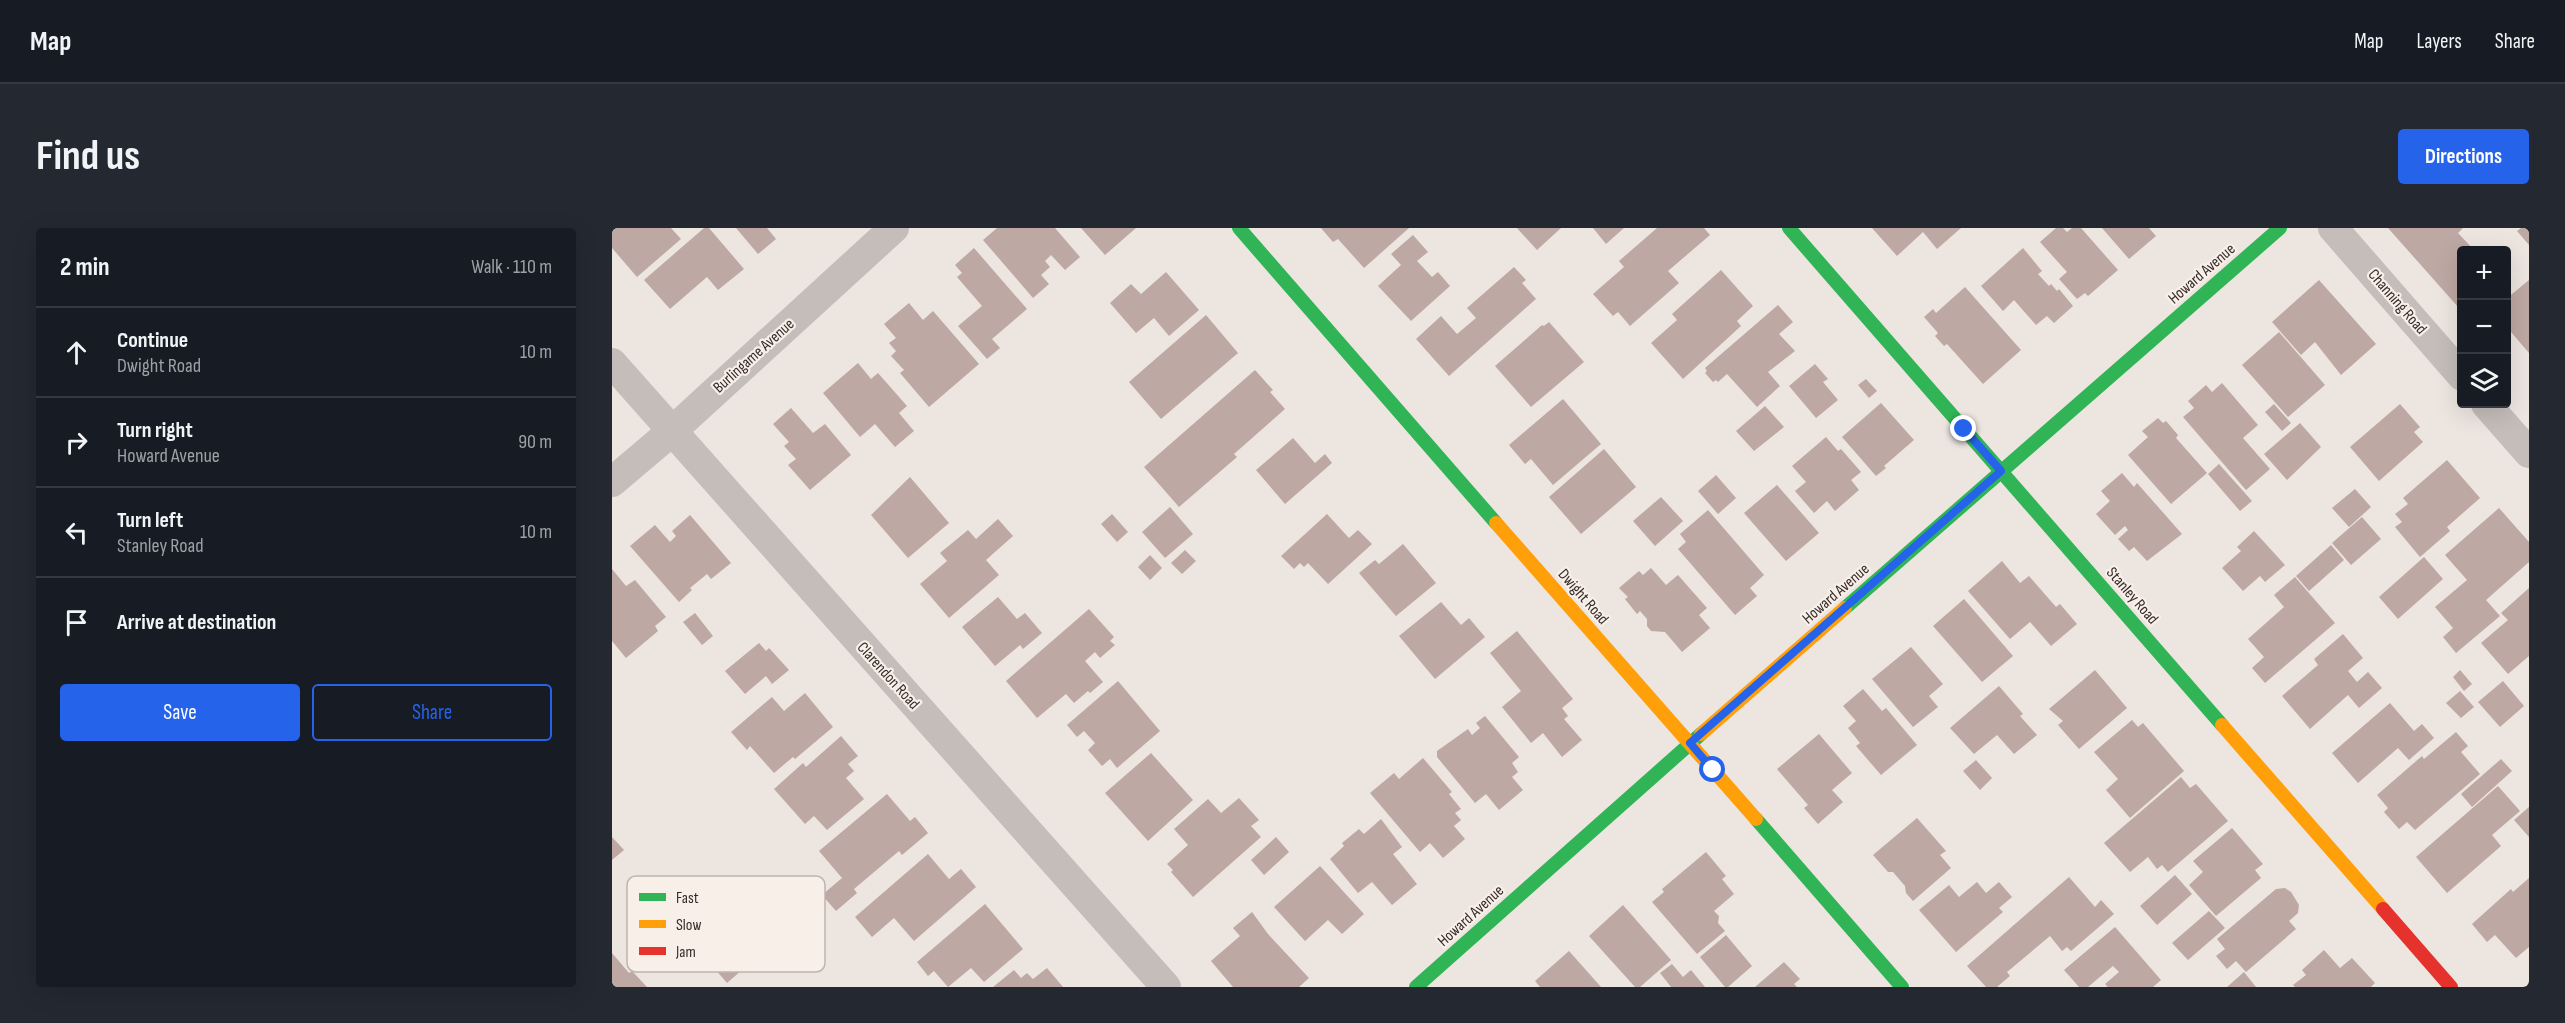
<!DOCTYPE html>
<meta charset="utf-8">
<style>
:root{--surface:#171b24;--page:#242831;--text:#f1f3f6;--muted:#9ea1a6;--line:#363941;--accent:#2563eb}
body{margin:0;font-family:"Sofia Sans Condensed",sans-serif;background:var(--page);color:var(--text)}
.controls{position:absolute;right:18px;top:18px;display:grid;overflow:hidden;border-radius:6px;box-shadow:0 6px 24px #0002}
.controls button{width:54px;height:54px;display:grid;place-items:center;padding:0;border:0;border-bottom:2px solid var(--line);background:var(--surface);color:var(--text);font:30px sans-serif}
.stop{position:absolute;width:18px;height:18px;margin:-14px;border:4px solid #2563eb;border-radius:50%;background:#fff}
.stop.end{background:#2563eb;border-color:#fff;box-shadow:0 2px 6px #0008}
.list{margin:0;padding:0;list-style:none}
h2{display:flex;justify-content:space-between;align-items:center;height:78px;margin:0;padding:0 24px;font-size:26px}
h2 small{font-size:20px;font-weight:400;color:var(--muted)}
.list li{display:grid;grid-template-columns:39px 1fr auto;gap:18px;align-items:center;box-sizing:border-box;height:90px;padding:0 24px;border-top:2px solid var(--line)}
.list b{display:block;font-size:22px;white-space:nowrap}
.list p{margin:0;font-size:20px;white-space:nowrap;color:var(--muted)}
.list em{font-size:20px;font-style:normal;color:var(--muted)}
.actions{display:flex;gap:12px;padding:18px 24px}
.actions a{flex:1;padding:14px 0;border:2px solid var(--accent);border-radius:6px;text-align:center;font-size:21px;color:var(--accent)}
.actions .main{background:var(--accent);color:#fff}
.icon{flex:none;width:33px;height:33px;fill:none;stroke:currentColor;stroke-width:2;stroke-linecap:round;stroke-linejoin:round}
.map{position:relative;flex:none;width:1917px;height:759px;overflow:hidden;border-radius:6px}
header{display:flex;align-items:center;gap:36px;box-sizing:border-box;height:84px;padding:0 30px;background:var(--surface);border-bottom:2px solid var(--line)}
header strong{font-size:28px}
nav{display:flex;gap:33px;margin-inline-start:auto;font-size:21px}
.intro{display:flex;align-items:center;justify-content:space-between;box-sizing:border-box;height:144px;padding:0 36px}
h1{margin:0;font-size:42px}
.button{padding:15px 27px;border-radius:6px;background:var(--accent);color:#fff;font-size:21px;font-weight:700}
main{display:flex;gap:36px;padding:0 36px}
aside{flex:1;background:var(--surface);border-radius:6px;box-shadow:0 6px 24px #0002}
.map>svg:first-child{display:block}
</style>
<header>
<strong>Map</strong>
<nav><a>Map</a><a>Layers</a><a>Share</a></nav>
</header>
<div class="intro"><h1>Find us</h1><a class="button">Directions</a></div>
<main>
<aside>
<h2>2 min<small>Walk · 110 m</small></h2>
<ul class="list">
<li><svg class="icon" aria-label="ahead" viewBox="0 0 24 24"><path d="M12 20V5M6 11l6-6 6 6"/></svg><div><b>Continue</b><p>Dwight Road</p></div><em>10 m</em></li>
<li><svg class="icon" aria-label="right" viewBox="0 0 24 24"><path d="M7 20v-9h11M14 6l5 5-5 5"/></svg><div><b>Turn right</b><p>Howard Avenue</p></div><em>90 m</em></li>
<li><svg class="icon" aria-label="left" viewBox="0 0 24 24"><path d="M17 20v-9H6M10 6l-5 5 5 5"/></svg><div><b>Turn left</b><p>Stanley Road</p></div><em>10 m</em></li>
<li><svg class="icon" aria-label="arrive" viewBox="0 0 24 24"><path d="M6 21V4h12l-3 4 3 4H6"/></svg><div><b>Arrive at destination</b></div></li>
</ul>
<div class="actions"><a class="main">Save</a><a>Share</a></div>
</aside>
<div class="map">
<svg width="1917" height="759" viewBox="0 0 1917 759">
<rect width="100%" height="100%" fill="#ece5e0"/>
<path fill="#bea8a3" d="M0,0H59L69,11L25,49L0,20Z
M92,0H97L132,41L106,62L95,49L58,81L32,52Z
M124,0H155L164,11L146,26Z
M385,0H443L468,29L453,42L439,27L433,33L438,39L429,47L437,56L421,70L371,12Z
M469,0H524L493,27Z
M709,0H797L752,40L726,11L721,14Z
M905,0H949L925,22Z
M981,0H1012L994,16Z
M1045,0H1092L1098,7L1056,43L1067,55L1018,98L1006,84L1001,88L981,66L1012,39L1007,33Z
M1260,0H1349L1325,21L1311,4L1285,28Z
M1444,0H1451L1455,4L1460,0H1469L1506,42L1476,68L1473,65L1465,71L1447,51L1455,44L1428,14Z
M1490,0H1537L1544,8L1517,31Z
M1776,0H1851L1846,5L1862,22H1850V79L1847,80Z
M1909,0H1917V17L1905,3Z
M801,7L816,24L805,33L820,49L826,44L838,58L799,93L766,58L789,37L779,26Z
M362,20L415,81L380,111L388,120L375,131L346,98L370,78L345,49L350,45L343,37Z
M1411,20L1430,43L1426,46L1437,58L1439,56L1445,63L1447,61L1461,78L1442,95L1435,88L1424,97L1402,72L1391,83L1369,58Z
M902,39L914,52L910,55L924,71L837,148L804,111L829,88L845,106L864,90L855,80Z
M1109,42L1141,78L1125,93L1129,98L1071,151L1039,115L1065,92L1060,86Z
M554,44L587,82L557,108L542,90L524,105L498,75L519,56L529,66Z
M1707,52L1764,116L1729,147L1703,114L1689,127L1660,94Z
M1917,52V125L1899,104L1894,108V71Z
M1353,59L1409,122L1371,156L1335,116L1332,118L1323,108L1326,105L1312,89L1321,81L1324,85Z
M297,75L311,92L321,83L367,136L317,179L288,145L292,142L279,128L284,123L277,115L284,110L272,96Z
M1166,77L1181,94L1167,106L1183,123L1156,144L1168,158L1145,179L1115,146L1106,154L1104,152L1101,154L1093,145L1095,143L1093,140Z
M594,87L626,125L549,191L517,154Z
M937,94L972,134L919,179L883,138L930,97L932,98Z
M1667,104L1713,157L1676,189L1630,137Z
M246,135L259,151L266,145L295,178L287,185L302,203L283,219L263,196L248,209L211,165Z
M1203,136L1216,151L1211,154L1226,172L1204,190L1177,158Z
M643,142L661,162L658,164L673,181L622,226L625,229L567,279L532,239Z
M1254,151L1265,163L1257,170L1246,157Z
M1610,155L1646,197L1631,210L1658,241L1634,262L1571,189L1582,180L1576,173L1594,157L1600,164Z
M951,171L989,216L941,257L919,231L913,236L897,217Z
M1269,175L1302,212L1272,238L1274,240L1264,248L1230,209Z
M1662,176L1679,195L1670,203L1653,184Z
M1788,176L1808,199L1802,204L1811,214L1767,253L1738,219Z
M1153,178L1172,199L1142,223L1124,203Z
M179,180L201,205L213,196L239,227L198,262L176,237L184,231L172,218L177,214L161,196Z
M1546,190L1551,195L1554,193L1566,207L1564,210L1595,245L1559,276L1516,227L1536,209L1530,203Z
M1688,195L1709,219L1675,252L1652,226Z
M1214,209L1226,223L1229,221L1249,244L1239,252L1247,262L1223,283L1215,273L1202,285L1183,263L1194,254L1180,238Z
M681,210L703,235L713,226L720,235L673,276L644,242Z
M992,221L1024,259L969,306L937,269Z
M1835,232L1868,270L1835,299L1838,303L1808,329L1783,299L1790,294L1783,286L1796,276L1791,270Z
M1607,236L1640,273L1628,283L1596,246Z
M1510,245L1522,259L1525,255L1570,306L1535,333L1522,319L1517,323L1506,311L1516,302L1513,298L1503,307L1484,286L1498,273L1489,263Z
M1104,247L1124,270L1106,286L1086,263Z
M298,249L337,295L296,330L259,287Z
M1165,257L1207,305L1174,333L1132,285Z
M1743,261L1759,279L1737,299L1720,280Z
M1049,269L1071,293L1043,318L1021,293Z
M558,279L581,306L553,330L530,304Z
M1887,280L1917,314V334L1874,372L1888,388L1844,425L1831,409L1841,400L1823,379L1855,352L1833,327Z
M1096,282L1152,347L1138,360L1145,368L1123,387L1066,321L1074,314L1068,306Z
M500,286L516,304L505,314L489,296Z
M715,286L737,310L746,302L760,316L716,356L696,335L692,339L688,335L682,341L669,328Z
M78,287L119,335L99,351L95,346L78,360L80,362L67,374L18,318L43,297L58,314L64,308L60,303Z
M1750,289L1769,311L1739,337L1720,315Z
M386,291L401,308L374,332L387,347L337,390L308,356L335,333L328,325L356,302L364,311Z
M1642,303L1673,337L1653,354L1648,348L1631,363L1610,340L1629,323L1625,319Z
M791,316L824,355L784,388L747,345L763,332L767,336Z
M1719,317L1732,332L1697,363L1684,348Z
M573,322L584,333L570,346L559,335Z
M538,327L550,340L538,352L526,339Z
M1812,329L1831,351L1786,391L1767,369Z
M1390,333L1408,355L1417,348L1444,379L1448,376L1465,396L1439,418L1418,394L1398,411L1356,363Z
M1039,340L1054,357L1066,347L1095,380L1087,387L1098,400L1070,424L1053,404L1039,403L1035,398V391L1028,383L1025,386L1013,371L1016,369L1007,360L1027,343L1031,347Z
M0,341L14,358L23,352L54,389L43,398L46,403L14,430L0,413Z
M1683,349L1723,395L1653,455L1640,440L1652,429L1636,411L1672,379L1662,367Z
M1917,360V428L1896,446L1869,415L1896,392L1889,385Z
M386,369L405,391L413,385L430,405L411,421L408,417L383,438L350,399Z
M1352,371L1401,428L1370,454L1321,398Z
M829,374L849,397L857,390L873,409L823,451L787,408Z
M477,381L502,409L498,413L503,417L488,430L483,424L473,433L491,454L478,465L476,463L462,475L454,466L425,490L394,453Z
M83,385L101,408L90,417L71,394Z
M905,403L961,471L950,480L956,488L952,491L970,512L950,529L931,505L919,515L890,479L909,463L878,425Z
M1731,406L1751,430L1736,443L1745,454L1756,444L1770,460L1747,480L1736,467L1698,501L1670,468L1706,437L1702,431Z
M147,415L154,423L157,420L177,442L160,456L154,448L133,466L113,443Z
M1299,419L1331,456L1317,468L1326,479L1301,499L1260,451Z
M1483,442L1515,480L1467,521L1446,497L1451,493L1437,481Z
M1848,442L1860,456L1852,463L1841,449Z
M506,453L548,503L505,540L498,531L490,538L476,522L483,515L472,503L465,509L455,497Z
M1891,453L1912,478L1888,499L1866,474Z
M1387,458L1411,486L1408,488L1425,507L1402,526L1385,507L1362,526L1338,500Z
M1251,461L1270,483L1274,480L1305,517L1269,547L1244,518L1248,515L1236,500L1244,493L1231,478Z
M1848,463L1862,479L1849,490L1834,475Z
M193,465L221,499L183,531L181,529L162,545L138,518L135,522L119,504L160,469L172,483Z
M1778,475L1802,503L1810,496L1822,510L1797,532L1786,520L1746,555L1720,525Z
M873,488L907,529L900,535L906,544L900,549L911,562L887,582L874,566L863,575L825,529V523L856,501L860,507L868,500L864,495Z
M1520,492L1526,499L1531,495L1572,543L1518,590L1494,562L1506,551L1482,524Z
M1844,504L1856,518L1849,524L1868,546L1803,602L1795,594L1787,601L1772,584L1776,580L1765,567L1810,528L1812,531Z
M1207,506L1240,545L1220,562L1231,574L1206,596L1192,580L1196,577L1165,541Z
M229,508L246,528L236,536L242,543L234,550L252,571L215,602L202,588L193,596L162,561L191,535L194,539Z
M539,525L581,572L536,613L493,565Z
M811,530L840,564L837,566L849,581L843,585L849,592L842,598L853,611L831,630L818,615L808,624L758,565L782,545L787,551Z
M1889,531L1900,543L1860,579L1849,566Z
M1364,532L1380,550L1368,562L1351,543Z
M1569,549L1578,560L1584,556L1616,593L1556,644L1550,637L1545,641L1536,629L1518,644L1492,615Z
M1886,558L1908,583L1880,607L1889,618L1835,665L1804,629Z
M275,566L298,593L303,589L316,605L290,627L287,623L242,661L245,665L224,683L210,667L230,650L207,623Z
M627,570L647,592L639,598L649,609L581,669L559,644L561,642L555,636L576,617L562,601L596,571L609,585Z
M1917,579V609L1902,592Z
M1305,590L1334,623L1328,627L1339,640L1301,673L1294,665L1293,658L1281,644H1276L1261,627Z
M769,591L790,619L781,626L805,656L780,677L760,654L746,665L718,631L732,618L730,615L747,601L752,606Z
M1620,600L1651,636L1643,642L1649,650L1604,688L1577,657L1591,644L1581,633Z
M0,609L12,622L0,632Z
M664,609L677,624L652,647L639,632Z
M1094,624L1114,648L1110,651L1122,666L1102,683L1107,688L1106,695L1113,703L1085,726L1040,674L1052,664L1050,661Z
M316,626L337,651L349,641L364,659L302,713L282,690L260,709L243,689Z
M708,638L752,686L730,706L716,692L693,713L662,679Z
M1563,647L1580,666L1545,697L1528,678Z
M1457,649L1483,679L1489,672L1502,686L1459,723L1455,719L1450,723L1438,708L1395,744L1398,748L1385,759H1374L1355,738Z
M1917,650V719L1904,730L1883,707L1875,714L1860,696L1899,661L1901,664Z
M1365,654L1374,665L1387,654L1400,669L1387,680L1391,684L1344,724L1307,682L1337,657L1347,669Z
M1673,660L1679,664L1687,677L1686,685L1677,693L1684,701L1634,744L1624,733L1615,741L1604,728L1613,721L1605,711L1664,661Z
M373,676L411,721L372,754L359,740L336,759L322,743L316,748L305,734Z
M1011,677L1059,732L1028,759H1023L977,708Z
M1597,683L1613,700L1576,732L1560,715Z
M640,684L656,706L697,750L687,759H621L599,733L628,708L621,700Z
M1503,699L1549,752L1541,759H1496L1493,756L1507,744L1501,738L1476,759H1467L1452,742Z
M1114,707L1140,738L1116,759H1113L1088,729Z
M134,714L146,728L115,755L103,741Z
M1712,722L1728,740L1740,730L1763,755L1759,759H1683L1681,757L1694,747L1690,742Z
M957,723L989,759H928L923,753Z
M0,725L17,745L20,743L35,759H0Z
M1172,734L1188,751L1182,756L1185,759H1143Z
M1060,736L1071,749L1079,742L1093,759H1059L1048,745Z
M435,740L451,759H381L402,742L409,750L415,745L421,751Z
M1632,744L1644,759H1615Z"/>
<g fill="none" stroke-linecap="round" stroke-linejoin="round">
<path stroke="#c4bdba" stroke-width="30" d="M1721,0L1850,148
M0,135L554,759
M1874,176L1917,225
M0,254L59,204L282,0"/>
<path stroke="#30b455" stroke-width="14" d="M627,0L884,295
M1177,0L1610,497
M1233,380L1668,0
M1144,591L1290,759
M804,759L1089,506"/>
<path stroke="#ff9f0a" stroke-width="14" d="M884,295L1144,591
M1610,497L1771,681
M1089,506L1233,380"/>
<path stroke="#e5322d" stroke-width="14" d="M1771,681L1839,759"/>
</g>
<g fill="none" stroke-linecap="round" stroke-linejoin="round">
<path stroke="#2563eb" stroke-width="8" d="M1101,542L1078,515L1389,243L1352,201"/>
</g>
<g text-anchor="middle" dominant-baseline="central" stroke-width="4.5" stroke-linejoin="round" paint-order="stroke">
<g font-size="16" fill="#352a28" stroke="#f8efe8">
<text transform="translate(1590 46) rotate(-41)">Howard Avenue</text>
<text transform="translate(1785 74) rotate(49)">Channing Road</text>
<text transform="translate(142 128) rotate(-42)">Burlingame Avenue</text>
<text transform="translate(1224 366) rotate(-41)">Howard Avenue</text>
<text transform="translate(1520 368) rotate(49)">Stanley Road</text>
<text transform="translate(971 369) rotate(49)">Dwight Road</text>
<text transform="translate(276 448) rotate(48)">Clarendon Road</text>
<text transform="translate(859 688) rotate(-42)">Howard Avenue</text>
</g>
</g>
<rect x="15" y="648" width="198" height="96" rx="9" fill="#f8efe8" stroke="#beb4ae" stroke-width="1.5"/>
<rect x="27" y="665" width="27" height="8" fill="#30b455"/>
<rect x="27" y="692" width="27" height="8" fill="#ff9f0a"/>
<rect x="27" y="719" width="27" height="8" fill="#e5322d"/>
<g font-size="16" fill="#352a28">
<text x="64" y="675">Fast</text>
<text x="64" y="702">Slow</text>
<text x="64" y="729">Jam</text>
</g>
</svg>
<div class="controls">
<button>+</button>
<button>−</button>
<button><svg class="icon" aria-label="layers" viewBox="0 0 24 24"><path d="M12 4l9 5-9 5-9-5zM3 14l9 5 9-5"/></svg></button>
</div>
<div class="stop" style="left:1101px;top:542px"></div>
<div class="stop end" style="left:1352px;top:201px"></div>
</div>
</main>
